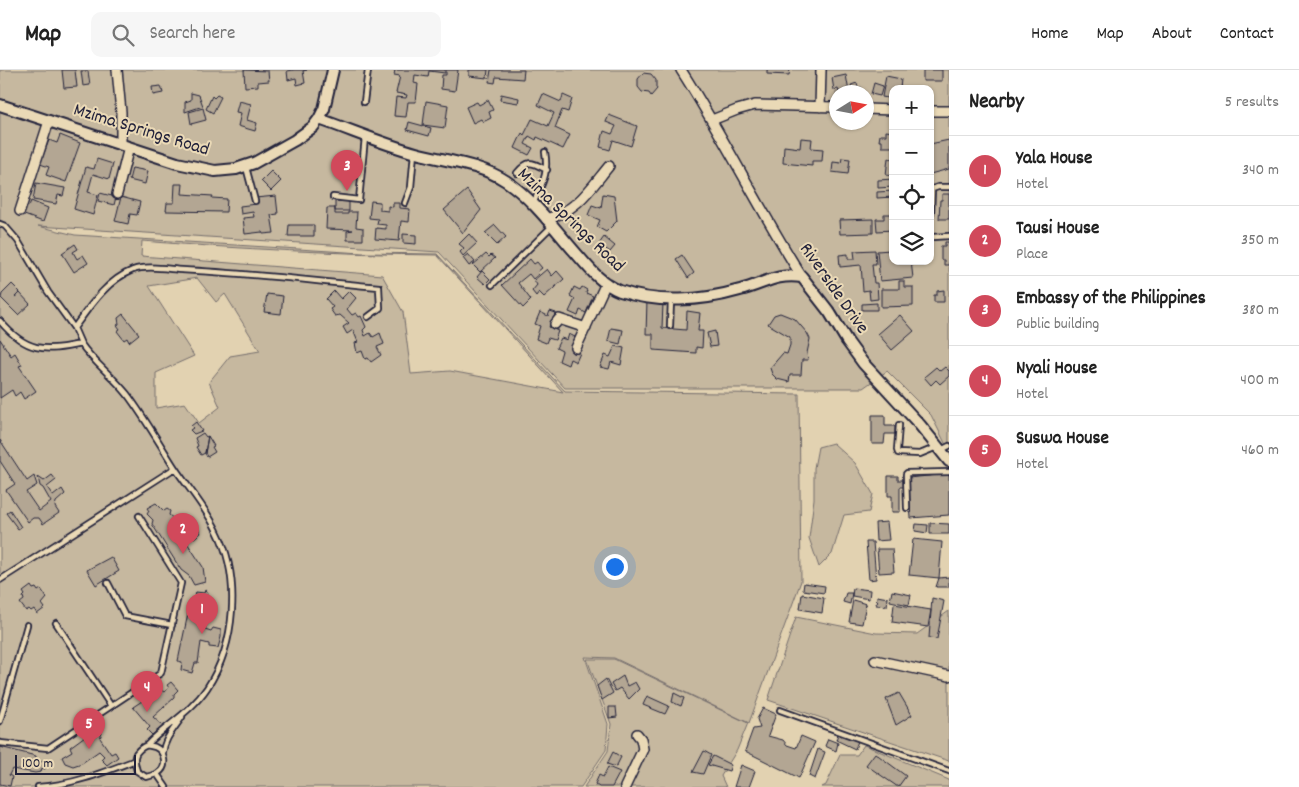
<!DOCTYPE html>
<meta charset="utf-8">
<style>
:root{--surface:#fff;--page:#f6f6f6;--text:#222;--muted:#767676;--line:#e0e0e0;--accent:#d1495b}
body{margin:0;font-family:Dekko,sans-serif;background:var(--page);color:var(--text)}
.controls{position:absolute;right:15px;top:15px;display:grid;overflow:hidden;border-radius:10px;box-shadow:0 1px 4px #0004}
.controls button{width:45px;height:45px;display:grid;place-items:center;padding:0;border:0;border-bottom:1px solid var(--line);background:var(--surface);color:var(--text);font:25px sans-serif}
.compass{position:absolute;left:829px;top:15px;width:45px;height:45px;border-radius:50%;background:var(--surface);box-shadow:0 1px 4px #0004;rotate:79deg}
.scale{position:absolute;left:15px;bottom:12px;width:121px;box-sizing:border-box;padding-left:5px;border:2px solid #22223b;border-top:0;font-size:14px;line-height:18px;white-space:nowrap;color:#22223b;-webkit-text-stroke:4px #ead9b6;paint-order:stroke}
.you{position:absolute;left:614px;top:496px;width:18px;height:18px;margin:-12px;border:4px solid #fff;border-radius:50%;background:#1a73e8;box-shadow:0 0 0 8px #1a73e833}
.badge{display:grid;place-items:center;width:32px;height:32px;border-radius:50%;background:var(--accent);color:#fff;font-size:16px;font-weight:700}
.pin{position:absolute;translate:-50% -41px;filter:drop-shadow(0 1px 2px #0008)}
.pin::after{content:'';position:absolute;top:26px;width:18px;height:15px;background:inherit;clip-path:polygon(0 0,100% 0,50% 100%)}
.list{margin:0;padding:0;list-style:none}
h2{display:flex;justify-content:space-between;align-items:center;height:65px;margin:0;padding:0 20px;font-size:21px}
h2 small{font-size:16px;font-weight:400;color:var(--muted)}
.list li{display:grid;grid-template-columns:32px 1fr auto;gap:15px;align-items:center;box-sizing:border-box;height:70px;padding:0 20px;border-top:1px solid var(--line)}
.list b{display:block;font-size:19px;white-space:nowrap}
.list p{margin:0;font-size:16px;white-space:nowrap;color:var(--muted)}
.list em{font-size:16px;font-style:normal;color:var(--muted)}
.icon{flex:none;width:28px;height:28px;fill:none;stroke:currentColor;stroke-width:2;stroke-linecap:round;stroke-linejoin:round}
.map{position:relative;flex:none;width:949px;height:717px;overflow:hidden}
header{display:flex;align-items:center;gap:30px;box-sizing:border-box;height:70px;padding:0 25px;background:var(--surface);border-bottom:1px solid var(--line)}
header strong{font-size:24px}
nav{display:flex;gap:28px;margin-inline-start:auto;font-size:18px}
.search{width:350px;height:45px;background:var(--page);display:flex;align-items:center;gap:12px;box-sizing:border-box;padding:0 18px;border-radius:10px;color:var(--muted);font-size:19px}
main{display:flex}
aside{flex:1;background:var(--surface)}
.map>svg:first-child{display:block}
</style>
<header>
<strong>Map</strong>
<div class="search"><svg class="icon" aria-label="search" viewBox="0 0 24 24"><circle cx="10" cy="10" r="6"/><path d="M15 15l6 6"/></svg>Search here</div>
<nav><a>Home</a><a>Map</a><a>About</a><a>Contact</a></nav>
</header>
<main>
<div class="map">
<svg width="949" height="717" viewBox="0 0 949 717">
<rect width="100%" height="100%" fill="#e2d2b1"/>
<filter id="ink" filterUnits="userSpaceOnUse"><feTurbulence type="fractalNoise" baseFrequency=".02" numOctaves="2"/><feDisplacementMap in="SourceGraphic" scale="10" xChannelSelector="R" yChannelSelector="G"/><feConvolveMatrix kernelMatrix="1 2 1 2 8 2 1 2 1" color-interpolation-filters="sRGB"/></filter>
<g filter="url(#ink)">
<path fill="#c6b89f" stroke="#746d6d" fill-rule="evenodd" d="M0,0H949V381L931,345L887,301L863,318H565L439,182L38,156L75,165L362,183L437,184L565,321L799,324L801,511L749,653L614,588L585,587L608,654L606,680L581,717H0ZM893,19H930V191H893ZM836,22H866V52H836ZM142,171C240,179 339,184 437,185L563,322L450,301L411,304L403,242L382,205L141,186ZM197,208L216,232L225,224L260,281L230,286L209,312L220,337L199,353L185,333L156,338V303L194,286L149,216Z
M833,373L855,393L873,424L869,442L844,445L832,484L819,497L809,468L814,429V398L818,377Z
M949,541V691L768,630L796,547L876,563L917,564Z
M587,589H614L748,653L737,680L721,706L726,717H584L608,681L611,654Z
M864,675L949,710V717H822L826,715L840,685H857Z"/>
<path fill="#b3a693" stroke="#22223b" d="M62,0H75L77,17L64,18Z
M244,0L268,1L269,11L258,12V16L245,17Z
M294,0H307L303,1L305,13L297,15L296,8L288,10L287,1Z
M395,0H445V3L429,1L428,7L415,5L414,13L418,14L416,32H408L406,47L394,46L396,27L406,28L407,25L396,23L400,6L394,5Z
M446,0H458L455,21L441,19L442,5H446Z
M469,0H488L487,8L469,6Z
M491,0H524L523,9L496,7L495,13L489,12Z
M767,0H790L789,5L767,4Z
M923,0H942V11H923Z
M81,1H88L90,15L83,16Z
M643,3L651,4L656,10V17L657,19L651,26L649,23L642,22L638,17V9Z
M846,5L849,22H839L838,19L834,20L832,8Z
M886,6L901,9L900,19H893V29L882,27Z
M857,13L858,18L861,17L862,22H853L851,15Z
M874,13L883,16L880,26L871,24Z
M161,16L163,23L153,25L152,17Z
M191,23L199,25L203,36L185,42V32L191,30Z
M501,24L519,28L518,33L500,30Z
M543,24L561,32L563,25L572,29L568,42L562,40L555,58L570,65L563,79L537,67L536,70L529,66L525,74L533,78L529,85L515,78L522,63L524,65L532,49L548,56L554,43L538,35Z
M217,25L221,27L213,43L206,39L212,26L214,28Z
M488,30L493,40L489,42L491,48L483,52L481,49L473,53L466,37L477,32L479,35Z
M239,31L251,34L247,50L257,53L255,61L238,56L241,43L236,42Z
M426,31L448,35L445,58L423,55Z
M203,38L206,50L191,54L189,42Z
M609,45L637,56L631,76L613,70L610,80L600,77L604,61L612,64L616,56L606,52Z
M409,52L431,58L429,66L407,60Z
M886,61L893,62V77H882V71H879L880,65H886Z
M60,65L80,73L66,112L46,105L49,97L40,94L49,70L57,73Z
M801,68L812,69L811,78L823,79L822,91H812V96L783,93L784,76L800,78Z
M949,70V99L930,104V74Z
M842,88L850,89L848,104L832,102L833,92L841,93Z
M888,88L893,89V106L886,105Z
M97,89L113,94L109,109L93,104L88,122L98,125L93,145L74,139L86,97L94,99Z
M132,98L148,101L145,114L129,110Z
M271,101L281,111L271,121L261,111Z
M893,109V117L878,118V110Z
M36,113L65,118L63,126L58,125L56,134L33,130Z
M175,114H183L182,124L213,126L212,128L227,129L226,142L166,141L167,133H174Z
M467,120L481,140L463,163L444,140Z
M893,121V127L877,128V122Z
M100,123L116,127L114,135L98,131Z
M603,124L614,126L617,151L606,162L597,157L600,150L588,145L592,135L601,138Z
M942,124H949V149H939L940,130H942Z
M276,126L278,144L271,145L274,163L263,164L262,162L245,164L243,148L254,147L253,142L241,144L240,136L256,134L255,128Z
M121,127L140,132L137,145L130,144L128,154L115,151Z
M31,131L48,138L43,152L19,143L23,134L29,136Z
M335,131H349V141H335Z
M371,131L380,132V140L388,141V136L393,137V133H400V138L410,139L409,152L401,151L399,171L375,169L376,158L386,159V155L377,154L378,149L369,148Z
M327,138H335V144H348V142H357L356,157L363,158V170H347V161L353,160L326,159Z
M884,144H893V160L877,161L876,149H884Z
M873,149V163L840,164L839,150Z
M289,155H314V166H288Z
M495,155L506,167L497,175L485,163Z
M403,164L416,165V174L403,173Z
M469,164L477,173L463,186L460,182L464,178L459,174Z
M604,167L615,176L610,182L599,174Z
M889,169H893V191H911L913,208L880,211L877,181L890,180Z
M945,172H949V195H944V190H941V176H945Z
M75,174L78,179L73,182L77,189L83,185L88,193L74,202L62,183Z
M875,180L876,194H872L874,213H877L878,229L870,230L869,220L863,221L861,195L840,197L839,185L848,184V189H855L854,181Z
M468,184L475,192L469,196L463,188Z
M486,184L489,187L491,185L495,188L480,202L473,195Z
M682,185L694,203L688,208L676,189Z
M530,189L534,194L537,192L542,198L537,202L539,204L533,209L529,204L518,213L531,230L523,238L502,215Z
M547,199L552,206L557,201L564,209L544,227L539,222L536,226L532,221L537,215L534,210Z
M482,201L490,209L485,214L477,207Z
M899,211H904V217H913V236L881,237V219H899Z
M12,214L20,222L15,227L20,223L30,234L18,245L1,228L2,224Z
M574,217L580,220L582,217L587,220L586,223L593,226L586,243L580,240L578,246L569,242L575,229L570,226Z
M944,220V232H934V225H937V221Z
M334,221L341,229L349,221L356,228L347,239L352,245L356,243L359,247L361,246L366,257L363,260L365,266L370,263L373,267L380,263L384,274L377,277L381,285L371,292L368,288L365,289L362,281L357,283L355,273L358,272L353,260L347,264L343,257L349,253L340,245L335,246L330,239L333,237L326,229Z
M267,224L283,226L281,244L264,242Z
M647,230L663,233L662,258L686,260L687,241L700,243L698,261H703L702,278L696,277V283L653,280V264H646Z
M877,233V240H862V234Z
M550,241L556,243L549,257L558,261L555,270L548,268L546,273L536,269L540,256L535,254L540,242L548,246Z
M780,243L795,249L807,263L810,269L807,283L808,290H802L801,305H790L789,312L777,309L772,304L770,298L783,283L787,284L790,275V267L768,254L774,245Z
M123,244L139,264L129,272L127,268L124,270L117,261L120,259L117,255L119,254L118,248Z
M900,245L914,261L892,280L878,264Z
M611,258L623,260L620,274L608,271Z
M715,261L717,276L710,277L707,263Z
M569,264L575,267L572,275L574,276L573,279L580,283L576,292L570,289L568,295L559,291L562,281L556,278L561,268L567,270Z
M0,269L11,286L15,283L22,295L19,296L36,321L24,329L20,322L15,326L12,320L0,328Z
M615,276L624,278L621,295L611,292L609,299L600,297L605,285L610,287Z
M936,297L940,301L945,297L949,301V306L940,314L936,310L931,315L924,307Z
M872,345H885V356H895V364H885L884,374H872Z
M196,352L202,361L194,364L190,360L193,358L191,356Z
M203,363L206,367L208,366L205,383L201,385L196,377L198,376L195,368Z
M208,366L214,376L212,377L215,382L207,387L205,383Z
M0,370L27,411L34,406L37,415L26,422L39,441L51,432L43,418L40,416L38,407L44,411L52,405L56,410L47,417L53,426L62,419L65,424L56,432L55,437L59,443L43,454L39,448H33L28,452L6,420L15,414L0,391Z
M949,404V445L911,448L908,408Z
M888,406H898V410H904V417H900V442H892V426H888Z
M156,433L164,441L167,439L170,441L169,445L175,450L178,459L185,455L184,453L191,447L201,463L194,468L192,466L186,471L203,497L205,512L194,515L189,506L181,500L152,454L153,450L147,444L149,441L147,438Z
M10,440L21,457L18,459L6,443Z
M887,452L889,470L876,471L875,453Z
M930,453L949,454V464H930Z
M916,454L928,455L927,463L915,461Z
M913,469L942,472L939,508L909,505Z
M866,472H873L876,509L869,510Z
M877,479H892L894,502L879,503Z
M111,487L119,501L96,515L87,500Z
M949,507V517H936L939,508Z
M804,513L825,516L824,523L803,520Z
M31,516L33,519L36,518L38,521L41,519L47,528L42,534L45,538L37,544L34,539L31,541L29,539L26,541L20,533L24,530L23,527L25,525L23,522Z
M853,518L870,520L869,529L852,526Z
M205,520L208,522L204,535L207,537L205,559L211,561L213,558L221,560V567L218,578L209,577V574L201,572L198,593H195L192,603L181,600L182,592L178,591L190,534H193L196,522L204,523Z
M892,521L911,525L909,535L890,531Z
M846,523H852L850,534L843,532Z
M802,524L824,528L822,543L800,539Z
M877,526L888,528L887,536L876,535Z
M932,528L944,531L937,569L929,568Z
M853,530L866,534L862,554L849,552Z
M894,534L931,540L928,557L892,552Z
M623,606L627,616L635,612L639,619L629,629L620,618L615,621L611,614Z
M606,609L613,623L602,630L597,616Z
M171,612L178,620L174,624V628L153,647L163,656L152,665L147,660L150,657L133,637L160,619L164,622L169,618L167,615Z
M674,623L684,628L681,636L672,632Z
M899,623L912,645L896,655L886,629Z
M647,626L669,636L665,644L643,635Z
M609,637H616L617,647L609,648Z
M763,638L776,644L768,666L783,670L787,675L796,678L801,666L815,672L799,708L745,681L753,659L760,658L757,649Z
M96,658L102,663L100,668L111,684L115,682L118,687L107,695L101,689L104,686L99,681L82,693L73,696L65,693L62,687L72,681L70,677Z
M838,664L858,671L855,679L836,670Z
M828,669L838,673L836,681L825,676Z
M0,677L36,686V691L42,692L43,690L46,691L45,699L42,698L41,702L35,703L12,699L9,705L12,707L10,716L0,714Z
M818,679L825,682L815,709L809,706Z
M704,681L711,685L703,704L693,702Z
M613,682L621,687L616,697L607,694Z
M875,683L906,706L898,717L866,695Z
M713,686L731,695L729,701L708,695Z
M741,695L755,701L749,717H734Z
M608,697L620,702L612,717H599L595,714L599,705L603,707Z"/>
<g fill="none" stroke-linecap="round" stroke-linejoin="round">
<defs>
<path id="service" d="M364,32L368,0
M246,97L255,131
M517,103C529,89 531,92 547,100
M333,127L359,130L365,67
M405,133L411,117L414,83
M533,134C542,113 549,105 545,82
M931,143L932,119L938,117H949
M0,154L5,156L18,171L48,222L74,258L81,274
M933,167L949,166
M492,215L552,156
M0,251C26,282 44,282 81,274C94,293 113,306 127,324C145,348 159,373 175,398C189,419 206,438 217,461C241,508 236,574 207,618C191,642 166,655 147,675C133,681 133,689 137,701L146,707C150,706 155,705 158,703C168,697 165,681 155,677C152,676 149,676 147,675
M670,256L671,231
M74,258C90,236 107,210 133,200C147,195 167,199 182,200C248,203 313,211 379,217L380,238L368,247
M899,355L897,380L898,383L920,384L937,377
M941,380L949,376
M907,438L906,404L907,403L949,402
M0,510L175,398
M108,513L125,546L172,555
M56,553L111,636
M780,640L949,701
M0,651L27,555
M0,673L48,678L161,603L181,513L139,446
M163,683C164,669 174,659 182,647
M157,704L166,717
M38,717C72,715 102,703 133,691"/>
<path id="minor" d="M117,0L121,42V74
M681,0C724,67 759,139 802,207
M820,37L821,0
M866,39L893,40
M930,41H949
M712,50L737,40L755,35L836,37
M117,124L129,77
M20,141L49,51
M546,149C577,141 590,119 609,96
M555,254L559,249L586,258
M576,278L606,213
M875,590L949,606
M625,717L643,679L641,669L637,664"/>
<path id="tertiary" d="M0,35L177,93L215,101L236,99L254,93L295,70L313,57L319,49L324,39L333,0
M319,49C351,60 383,74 416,83C446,91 480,94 506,111C533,129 554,158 575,182C588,197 601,214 620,221C658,234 702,231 740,220C764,214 776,203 802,207L830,243L847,271L863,293L920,355L949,391"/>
</defs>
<use href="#service" stroke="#22223b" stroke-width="8"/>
<use href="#minor" stroke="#22223b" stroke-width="12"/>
<use href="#tertiary" stroke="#22223b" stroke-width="14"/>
<use href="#service" stroke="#ead9b6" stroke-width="4.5"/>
<use href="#minor" stroke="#ead9b6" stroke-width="9"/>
<use href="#tertiary" stroke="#ead9b6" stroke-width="10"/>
</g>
</g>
<g text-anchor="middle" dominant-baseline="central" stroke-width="4" stroke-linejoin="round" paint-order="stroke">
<g font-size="19" fill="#22223b" stroke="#ead9b6">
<text transform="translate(141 61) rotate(17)">Mzima Springs Road</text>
<text transform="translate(570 151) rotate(44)">Mzima Springs Road</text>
<text transform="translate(833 219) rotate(55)">Riverside Drive</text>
</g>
</g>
</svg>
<div class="controls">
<button>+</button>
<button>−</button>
<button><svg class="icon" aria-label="locate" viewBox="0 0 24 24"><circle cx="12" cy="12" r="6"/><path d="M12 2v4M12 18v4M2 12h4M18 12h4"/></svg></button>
<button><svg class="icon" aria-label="layers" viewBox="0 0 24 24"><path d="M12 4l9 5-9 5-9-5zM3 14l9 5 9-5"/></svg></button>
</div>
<svg class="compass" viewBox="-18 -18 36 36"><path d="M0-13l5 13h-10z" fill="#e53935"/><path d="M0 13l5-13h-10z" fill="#767676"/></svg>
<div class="scale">100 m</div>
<div class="you"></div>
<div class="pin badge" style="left:202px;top:564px">1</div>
<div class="pin badge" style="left:183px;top:484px">2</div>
<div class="pin badge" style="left:347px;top:121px">3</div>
<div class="pin badge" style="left:147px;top:642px">4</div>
<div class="pin badge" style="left:89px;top:679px">5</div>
</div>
<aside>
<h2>Nearby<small>5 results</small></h2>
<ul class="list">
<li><span class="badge">1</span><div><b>Yala House</b><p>Hotel</p></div><em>340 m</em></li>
<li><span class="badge">2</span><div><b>Tausi House</b><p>Place</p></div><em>350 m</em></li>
<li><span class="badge">3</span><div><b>Embassy of the Philippines</b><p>Public building</p></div><em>380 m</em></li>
<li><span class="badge">4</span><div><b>Nyali House</b><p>Hotel</p></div><em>400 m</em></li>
<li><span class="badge">5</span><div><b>Suswa House</b><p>Hotel</p></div><em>460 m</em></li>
</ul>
</aside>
</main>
